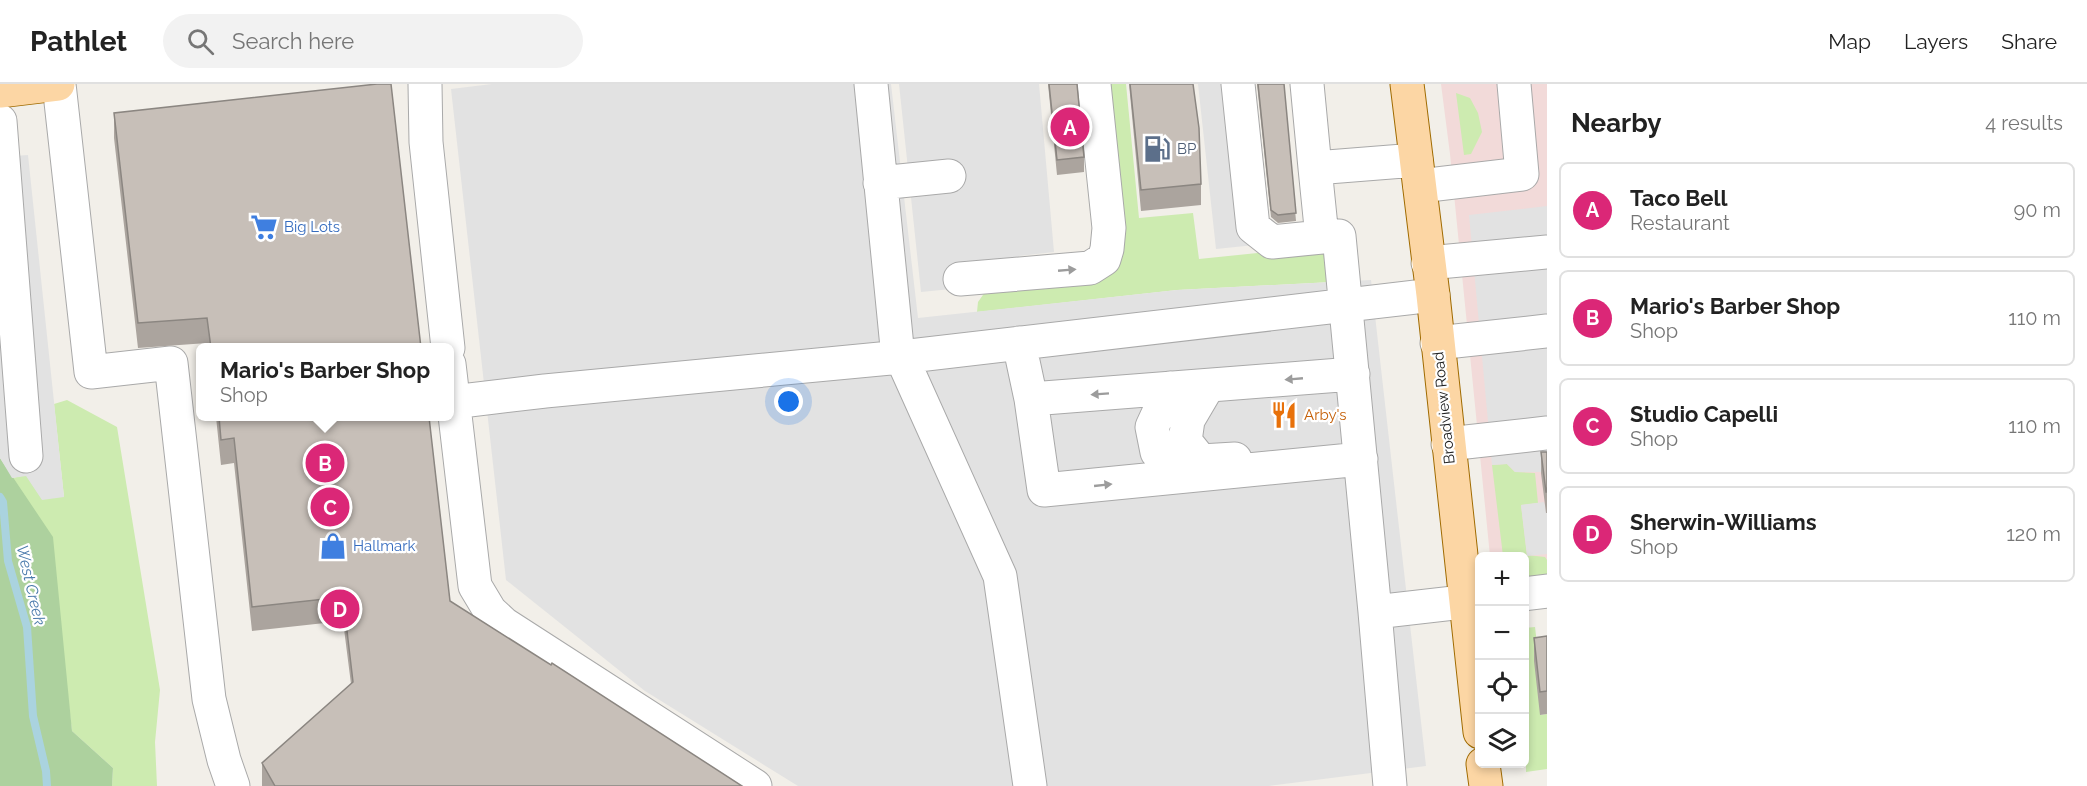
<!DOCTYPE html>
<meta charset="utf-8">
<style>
:root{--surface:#fff;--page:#f2f2f2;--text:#222;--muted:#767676;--line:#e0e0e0;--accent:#db2777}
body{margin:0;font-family:Raleway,sans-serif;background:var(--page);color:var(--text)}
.controls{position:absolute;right:18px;bottom:18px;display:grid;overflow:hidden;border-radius:9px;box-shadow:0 3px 9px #0003}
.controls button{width:54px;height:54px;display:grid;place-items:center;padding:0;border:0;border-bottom:2px solid var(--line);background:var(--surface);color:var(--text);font:30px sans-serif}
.you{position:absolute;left:789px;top:318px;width:21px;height:21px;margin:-15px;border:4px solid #fff;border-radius:50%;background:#1a73e8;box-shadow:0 0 0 9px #1a73e833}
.badge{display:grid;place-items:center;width:39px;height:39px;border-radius:50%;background:var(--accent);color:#fff;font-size:20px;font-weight:700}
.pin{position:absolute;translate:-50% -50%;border:3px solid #fff;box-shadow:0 2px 6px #0006}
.popup{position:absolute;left:196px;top:259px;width:258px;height:78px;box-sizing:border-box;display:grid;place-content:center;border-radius:9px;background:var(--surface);filter:drop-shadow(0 2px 4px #0005);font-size:20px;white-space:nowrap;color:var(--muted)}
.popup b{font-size:22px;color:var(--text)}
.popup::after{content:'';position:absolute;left:50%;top:100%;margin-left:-12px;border:12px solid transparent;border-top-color:var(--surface)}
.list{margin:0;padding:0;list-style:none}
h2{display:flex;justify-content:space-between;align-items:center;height:78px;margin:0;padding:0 24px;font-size:26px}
h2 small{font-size:20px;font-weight:400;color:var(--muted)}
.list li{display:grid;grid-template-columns:39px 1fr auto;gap:18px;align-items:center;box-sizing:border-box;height:96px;margin:0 12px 12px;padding:0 12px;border:2px solid var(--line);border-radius:9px}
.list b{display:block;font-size:22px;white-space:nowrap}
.list p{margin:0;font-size:20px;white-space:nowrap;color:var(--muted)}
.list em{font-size:20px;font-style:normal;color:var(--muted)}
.icon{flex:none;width:33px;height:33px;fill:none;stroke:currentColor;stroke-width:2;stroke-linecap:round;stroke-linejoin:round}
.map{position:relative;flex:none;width:1547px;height:702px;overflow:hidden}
header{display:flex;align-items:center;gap:36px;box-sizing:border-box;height:84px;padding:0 30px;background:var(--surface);border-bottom:2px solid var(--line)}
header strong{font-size:28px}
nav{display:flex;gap:33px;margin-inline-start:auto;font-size:21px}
.search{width:420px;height:54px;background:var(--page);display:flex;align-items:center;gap:15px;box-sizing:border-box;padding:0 21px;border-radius:33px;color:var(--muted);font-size:22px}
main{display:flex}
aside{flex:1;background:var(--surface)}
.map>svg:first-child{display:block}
</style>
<header>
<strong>Pathlet</strong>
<div class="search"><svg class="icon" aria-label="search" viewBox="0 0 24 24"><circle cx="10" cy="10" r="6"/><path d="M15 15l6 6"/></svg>Search here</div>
<nav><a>Map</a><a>Layers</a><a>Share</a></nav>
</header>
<main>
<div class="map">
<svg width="1547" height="702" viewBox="0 0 1547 702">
<rect width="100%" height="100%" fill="#f2efe9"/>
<path fill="#f2dad9" d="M1441,0H1547V499L1524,472H1490L1450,70Z"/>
<path fill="#cdebb0" d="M1105,0H1126L1139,134L1193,129L1199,175L1316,163L1329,172L1332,198L1177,206L977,228L978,218L990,201L1101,191L1122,174Z
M1456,9L1470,14L1478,29L1482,48L1471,70L1464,71Z
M67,316L117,343L160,606L155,658L157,702H112L113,684L72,647L66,598L12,394L26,391L64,413L54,320Z
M1507,380L1515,388L1535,389L1538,419L1521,421L1527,471L1545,473L1547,476V495H1525L1524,472H1503L1492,381Z
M1535,543L1539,577L1541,631L1547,630V685L1526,688L1524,544Z"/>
<path fill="#add19e" d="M0,374L53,453L72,647L113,684L112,702H0Z"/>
<path fill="#e2e2e2" d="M492,0H891L918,234L1177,206L1371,196L1426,682L1269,702H798L645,607L506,496L451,5Z
M899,0H1039L1054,168L1019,172L1021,198L921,208Z
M1198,0H1237L1255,161L1216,165Z
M28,71L64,413L42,416L26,392L12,394L0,374V73Z
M1547,122V388H1515L1507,380L1492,381L1469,131Z
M1544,418L1547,429V470L1527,472L1521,421Z"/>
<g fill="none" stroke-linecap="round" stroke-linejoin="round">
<path stroke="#aad3df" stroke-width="8" d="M0,413L3,418L8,477L27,543L33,632L46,687L47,702"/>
<defs>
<path id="minor" d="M59,0L91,288L171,279L209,615L224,676L233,702
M425,0L426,58L448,264
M871,0L897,263L1000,492L1030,702
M1238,0L1253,143L1272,158L1322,153L1315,84L1416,76
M1307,0L1315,84
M0,37L26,372
M880,99L949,92
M1420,102L1522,90L1514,0
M1322,153L1339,152L1375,528
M1428,179L1547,168
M960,195L1090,184L1104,175L1107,165L1109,144L1094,0
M1019,259L1031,315L1044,406L1361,375
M1437,259L1547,247
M449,280L475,502L490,527L504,540L755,702
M1208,302L1188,336L1185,357L1201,377L1235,375
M1170,304L1152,343L1157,368L1173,381L1201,377
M1031,315L1353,290
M453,318L545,307L901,273L1433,211
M1448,360L1547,349
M1524,510L1547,507
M1390,702L1375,528L1480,516"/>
<path id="major" d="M1407,0L1433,211L1480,648
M0,7L58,0
M1483,680L1486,702"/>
</defs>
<use href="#minor" stroke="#a9a9a9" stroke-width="35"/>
<use href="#major" stroke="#a06b00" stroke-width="35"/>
<use href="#minor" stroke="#fff" stroke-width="33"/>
<use href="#major" stroke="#fcd6a4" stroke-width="33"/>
</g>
<path fill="#aba49e" d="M1048,0H1077L1084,73V88L1057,91Z
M1129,0H1193L1201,100V121L1141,127Z
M1257,0H1284L1296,137L1278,139L1271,133Z
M114,29L421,264H208L207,259L138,264L114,54Z
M216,333H429L450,517L742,702H262V679L351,600L343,537L252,547L234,379L221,381Z
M1541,368H1547V429H1546L1541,389Z
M1547,552V630L1540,631L1534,577V554Z"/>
<path fill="#c7bfb8" stroke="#8b8681" stroke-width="1.5" d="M377,0H391L421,264H211L207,234L138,239L114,29Z
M1049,0H1077L1084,73L1057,76Z
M1130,0H1193L1199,44L1201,100L1141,106Z
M1258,0H1284L1296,129L1278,131L1271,126Z
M219,333H429L450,517L551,581L552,579L742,702H275L262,679L353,598L343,513L252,523L234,354L221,356Z
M1541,368H1547V408H1546Z
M1547,552V607L1540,608L1534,554Z"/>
<defs><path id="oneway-solid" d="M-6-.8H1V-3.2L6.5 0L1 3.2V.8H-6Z" transform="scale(1.5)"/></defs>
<g fill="#9c9c9c">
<use href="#oneway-solid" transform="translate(1067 186) rotate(-5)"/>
<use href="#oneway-solid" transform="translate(1294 295) rotate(175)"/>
<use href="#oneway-solid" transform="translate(1100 310) rotate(176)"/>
<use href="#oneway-solid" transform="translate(1103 401) rotate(-6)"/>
</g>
<defs>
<symbol id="fuel-bare" viewBox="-9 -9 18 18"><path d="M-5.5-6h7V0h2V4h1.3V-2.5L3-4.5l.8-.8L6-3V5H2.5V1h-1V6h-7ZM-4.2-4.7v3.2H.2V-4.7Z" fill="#5c6f8a" stroke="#fff" stroke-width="2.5" paint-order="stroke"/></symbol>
<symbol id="supermarket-bare" viewBox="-9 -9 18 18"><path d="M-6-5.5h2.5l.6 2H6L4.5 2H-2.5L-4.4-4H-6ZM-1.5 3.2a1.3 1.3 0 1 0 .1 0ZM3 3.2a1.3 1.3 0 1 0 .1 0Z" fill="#3f7fe0" stroke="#fff" stroke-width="2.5" paint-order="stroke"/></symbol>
<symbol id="restaurant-bare" viewBox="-9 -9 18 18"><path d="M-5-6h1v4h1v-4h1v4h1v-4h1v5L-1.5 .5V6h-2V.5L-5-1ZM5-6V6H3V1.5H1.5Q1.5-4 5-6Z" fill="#e8710a" stroke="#fff" stroke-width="2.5" paint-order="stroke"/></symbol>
<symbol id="shop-bare" viewBox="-9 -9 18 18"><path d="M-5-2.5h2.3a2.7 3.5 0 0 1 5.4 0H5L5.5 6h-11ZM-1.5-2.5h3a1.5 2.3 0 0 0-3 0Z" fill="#3f7fe0" stroke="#fff" stroke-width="2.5" paint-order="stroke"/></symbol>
</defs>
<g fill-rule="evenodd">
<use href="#fuel-bare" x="1138" y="46" width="38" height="38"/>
<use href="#supermarket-bare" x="245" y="124" width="38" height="38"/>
<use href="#restaurant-bare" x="1265" y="312" width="38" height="38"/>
<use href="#shop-bare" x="314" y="443" width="38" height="38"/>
</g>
<g text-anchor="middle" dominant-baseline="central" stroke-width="4.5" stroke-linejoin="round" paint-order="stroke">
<g font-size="15" fill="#4e5e75" stroke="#fff" text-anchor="start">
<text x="1177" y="65">BP</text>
</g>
<g font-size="15" fill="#366cbe" stroke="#fff" text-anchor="start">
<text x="284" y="143">Big Lots</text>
<text x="353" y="462">Hallmark</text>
</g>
<g font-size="15" fill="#222" stroke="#fff">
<text transform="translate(1444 324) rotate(-96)">Broadview Road</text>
</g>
<g font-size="15" fill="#c56008" stroke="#fff" text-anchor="start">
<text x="1304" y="331">Arby's</text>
</g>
<g font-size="16" font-style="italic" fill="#4a7aab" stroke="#fff">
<text transform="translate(31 501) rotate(77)">West Creek</text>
</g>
</g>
</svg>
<div class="controls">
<button>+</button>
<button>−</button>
<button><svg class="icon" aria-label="locate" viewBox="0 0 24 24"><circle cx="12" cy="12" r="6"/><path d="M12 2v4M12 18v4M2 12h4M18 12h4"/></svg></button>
<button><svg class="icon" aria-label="layers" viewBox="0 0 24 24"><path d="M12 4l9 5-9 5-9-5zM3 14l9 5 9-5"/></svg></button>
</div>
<div class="you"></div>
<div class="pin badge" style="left:1070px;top:43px">A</div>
<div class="pin badge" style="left:325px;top:379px">B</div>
<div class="popup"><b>Mario's Barber Shop</b>Shop</div>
<div class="pin badge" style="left:330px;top:423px">C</div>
<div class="pin badge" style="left:340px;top:525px">D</div>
</div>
<aside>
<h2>Nearby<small>4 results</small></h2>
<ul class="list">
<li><span class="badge">A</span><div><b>Taco Bell</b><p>Restaurant</p></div><em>90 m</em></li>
<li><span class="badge">B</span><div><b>Mario's Barber Shop</b><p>Shop</p></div><em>110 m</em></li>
<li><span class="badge">C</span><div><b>Studio Capelli</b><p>Shop</p></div><em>110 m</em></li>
<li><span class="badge">D</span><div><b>Sherwin-Williams</b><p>Shop</p></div><em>120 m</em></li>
</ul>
</aside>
</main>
